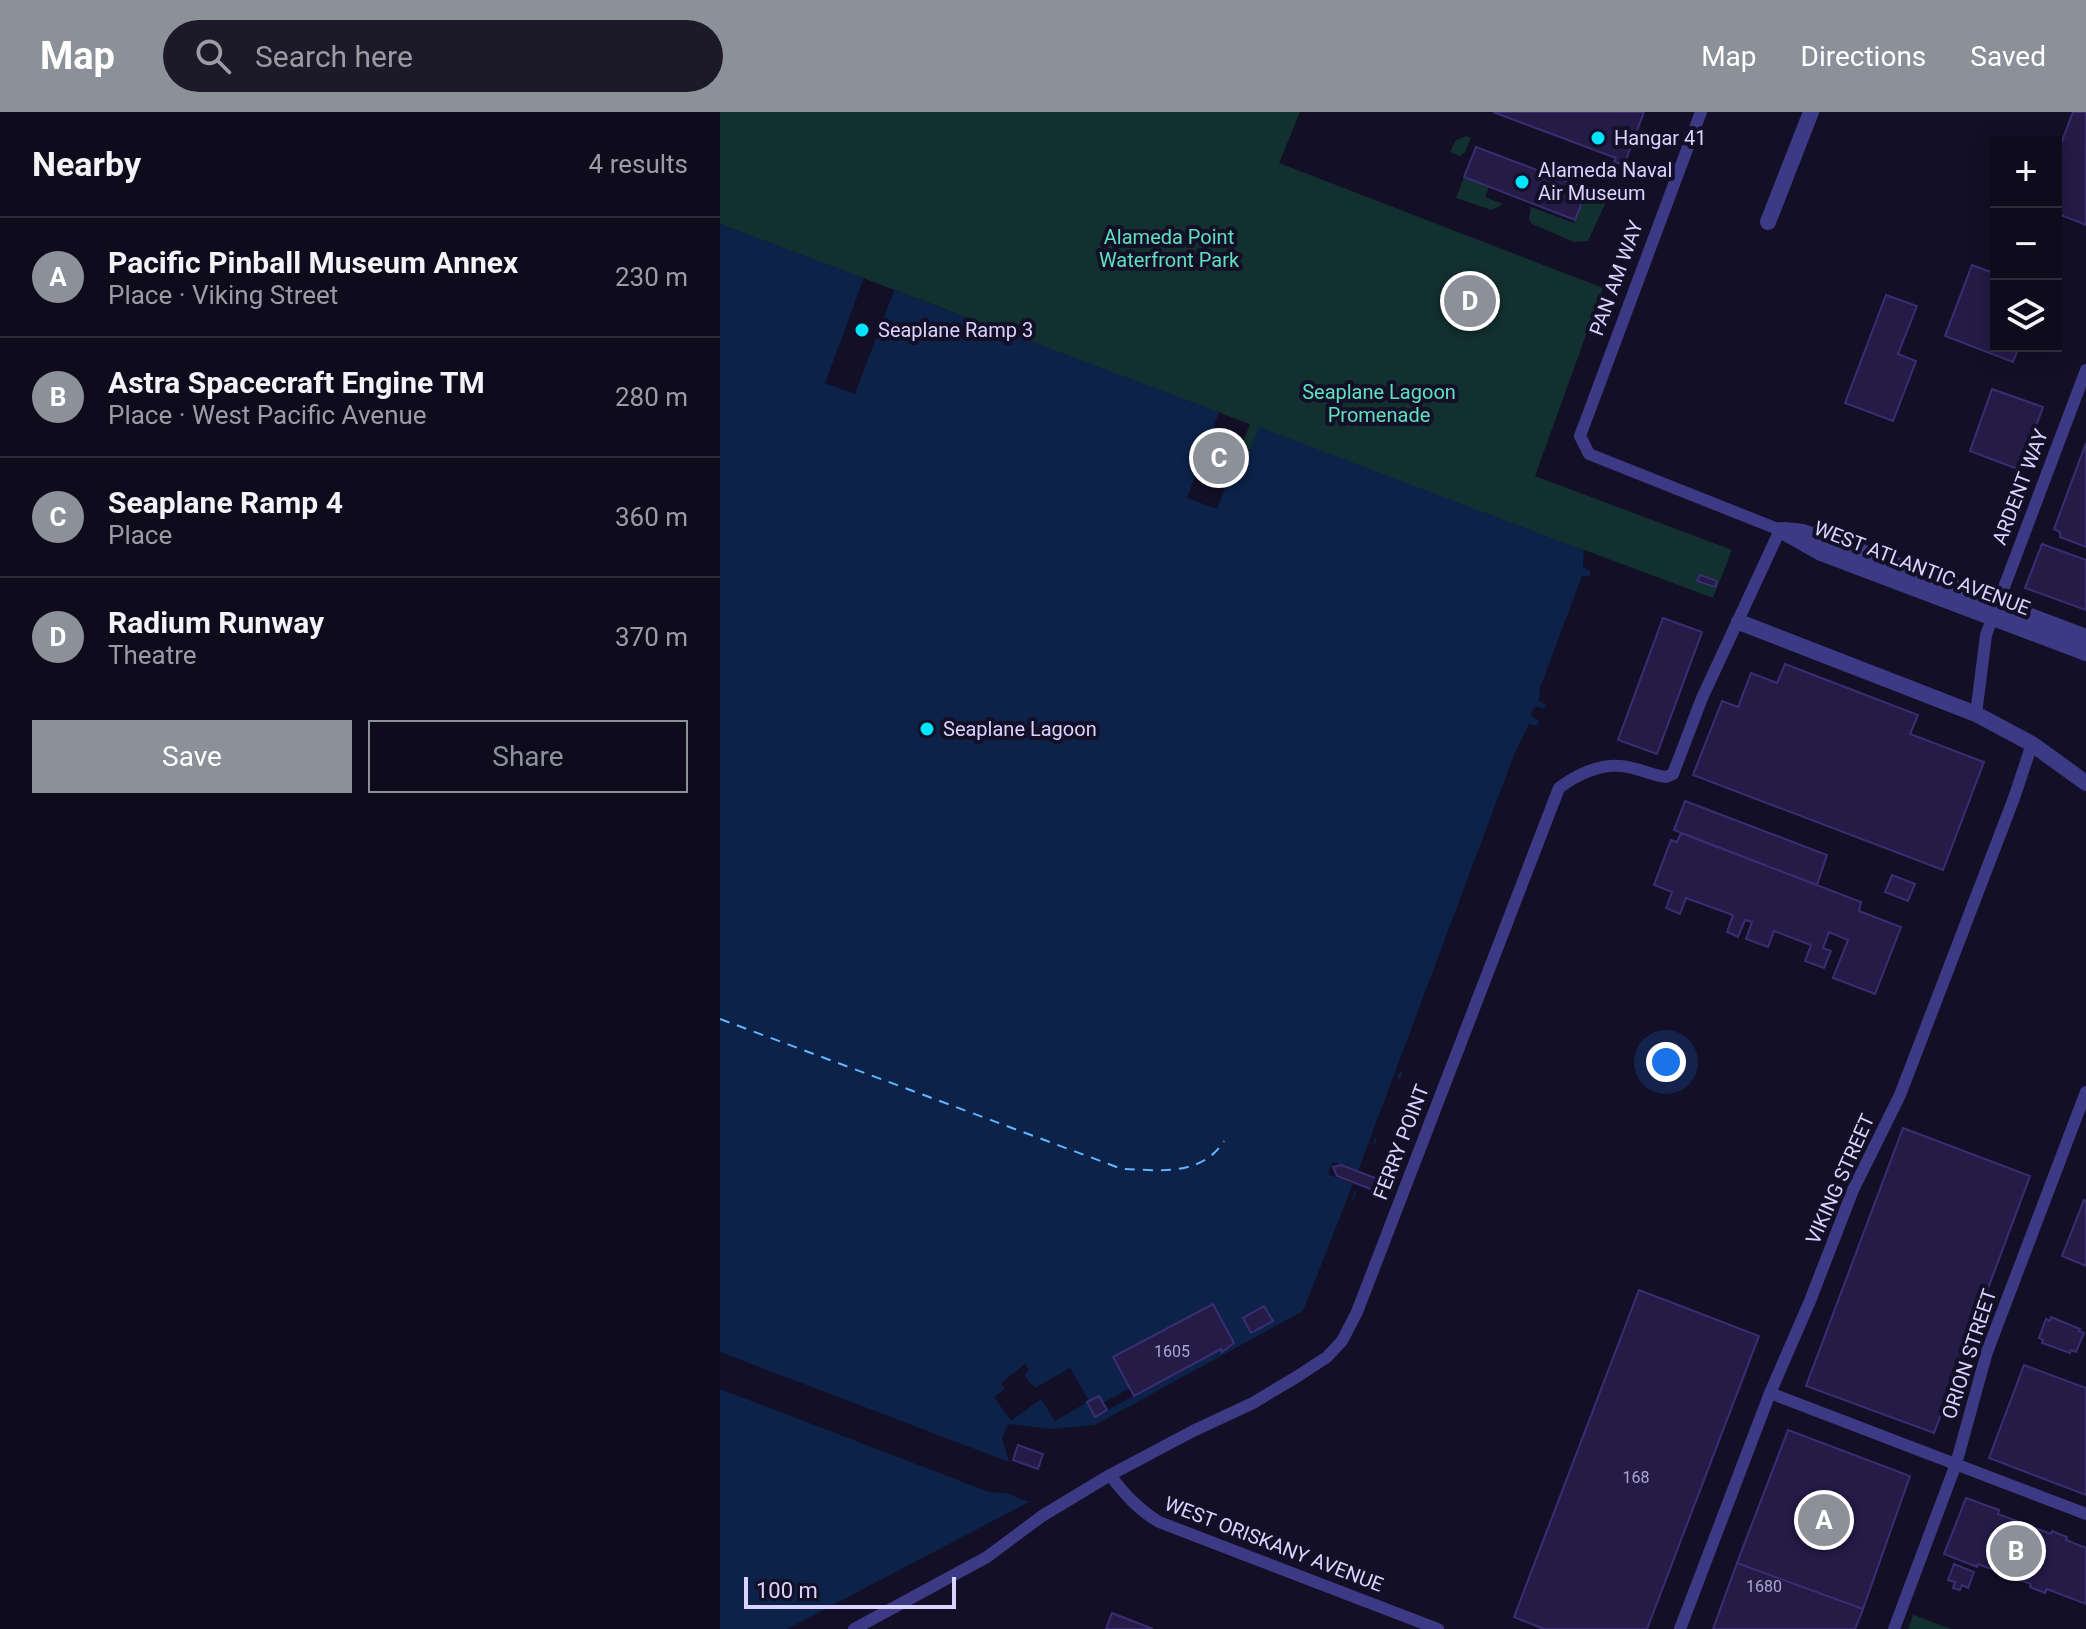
<!DOCTYPE html>
<meta charset="utf-8">
<style>
:root{--surface:#0e0b1c;--page:#1c1929;--text:#f1f3f6;--muted:#9b9ba3;--line:#2e2b3b;--accent:#8c9099}
body{margin:0;font-family:Roboto,sans-serif;background:var(--page);color:var(--text)}
.controls{position:absolute;right:24px;top:24px;display:grid;overflow:hidden;border-radius:0px;box-shadow:0 4px 20px #0003}
.controls button{width:72px;height:72px;display:grid;place-items:center;padding:0;border:0;border-bottom:2px solid var(--line);background:var(--surface);color:var(--text);font:40px sans-serif}
.scale{position:absolute;left:24px;bottom:20px;width:212px;box-sizing:border-box;padding-left:8px;border:4px solid #d9d4ff;border-top:0;font-size:22px;line-height:28px;white-space:nowrap;color:#d9d4ff;-webkit-text-stroke:6px #130f26;paint-order:stroke}
.you{position:absolute;left:946px;top:950px;width:28px;height:28px;margin:-20px;border:6px solid #fff;border-radius:50%;background:#1a73e8;box-shadow:0 0 0 12px #1a73e833}
.badge{display:grid;place-items:center;width:52px;height:52px;border-radius:50%;background:var(--accent);color:#fff;font-size:26px;font-weight:700}
.pin{position:absolute;translate:-50% -50%;border:4px solid #fff;box-shadow:0 2px 8px #0006}
.list{margin:0;padding:0;list-style:none}
h2{display:flex;justify-content:space-between;align-items:center;height:104px;margin:0;padding:0 32px;font-size:34px}
h2 small{font-size:26px;font-weight:400;color:var(--muted)}
.list li{display:grid;grid-template-columns:52px 1fr auto;gap:24px;align-items:center;box-sizing:border-box;height:120px;padding:0 32px;border-top:2px solid var(--line)}
.list b{display:block;font-size:30px;white-space:nowrap}
.list p{margin:0;font-size:26px;white-space:nowrap;color:var(--muted)}
.list em{font-size:26px;font-style:normal;color:var(--muted)}
.actions{display:flex;gap:16px;padding:24px 32px}
.actions a{flex:1;padding:18px 0;border:2px solid var(--accent);border-radius:0px;text-align:center;font-size:28px;color:var(--accent)}
.actions .main{background:var(--accent);color:#fff}
.icon{flex:none;width:44px;height:44px;fill:none;stroke:currentColor;stroke-width:2;stroke-linecap:round;stroke-linejoin:round}
.map{position:relative;flex:none;width:1366px;height:1517px;overflow:hidden}
header{display:flex;align-items:center;gap:48px;box-sizing:border-box;height:112px;padding:0 40px;background:var(--accent);color:#fff}
header strong{font-size:38px}
nav{display:flex;gap:44px;margin-inline-start:auto;font-size:28px}
.search{width:560px;height:72px;background:var(--page);display:flex;align-items:center;gap:20px;box-sizing:border-box;padding:0 28px;border-radius:44px;color:var(--muted);font-size:30px}
main{display:flex}
aside{flex:1;background:var(--surface)}
.map>svg:first-child{display:block}
</style>
<header>
<strong>Map</strong>
<div class="search"><svg class="icon" aria-label="search" viewBox="0 0 24 24"><circle cx="10" cy="10" r="6"/><path d="M15 15l6 6"/></svg>Search here</div>
<nav><a>Map</a><a>Directions</a><a>Saved</a></nav>
</header>
<main>
<aside>
<h2>Nearby<small>4 results</small></h2>
<ul class="list">
<li><span class="badge">A</span><div><b>Pacific Pinball Museum Annex</b><p>Place · Viking Street</p></div><em>230 m</em></li>
<li><span class="badge">B</span><div><b>Astra Spacecraft Engine TM</b><p>Place · West Pacific Avenue</p></div><em>280 m</em></li>
<li><span class="badge">C</span><div><b>Seaplane Ramp 4</b><p>Place</p></div><em>360 m</em></li>
<li><span class="badge">D</span><div><b>Radium Runway</b><p>Theatre</p></div><em>370 m</em></li>
</ul>
<div class="actions"><a class="main">Save</a><a>Share</a></div>
</aside>
<div class="map">
<svg width="1366" height="1517" viewBox="0 0 1366 1517">
<rect width="100%" height="100%" fill="#130f26"/>
<path fill="#12302f" d="M0,0H580L559,51L883,176L815,364L1012,438L993,486L864,438L509,366L530,312L500,301L478,357L420,271L0,112Z
M746,24L751,26L745,40L740,44L730,40L736,28Z
M744,65L769,75L765,85L783,92L772,98L736,86Z
M867,77L886,90L868,129L854,130L812,112L809,107L811,95L854,111Z
M1193,1503H1194L1231,1517H1188Z"/>
<path fill="#0c2248" d="M0,112L144,166L133,196L163,207L174,178L499,300L491,324L521,335L513,356L522,359L539,315L871,441L873,454L826,592L737,820L741,823L740,826L735,824L732,831L589,1204L358,1327L294,1324L291,1351L309,1390L67,1517H0Z"/>
<path fill="#130f26" d="M144,166L148,168L138,194L160,203L170,176L174,178L135,282L105,271Z
M499,300L503,302L495,322L522,332L497,397L467,386Z
M864,438L875,442L877,454L874,467L828,589L829,594L824,601L821,615L743,813L740,812L737,820L741,823L740,826L735,824L733,830L736,832L686,962L680,959L677,967H684L681,976H678L679,980L666,1016L662,1018L664,1019L662,1026H655L653,1033L658,1035L654,1047L641,1081L635,1079L632,1087L637,1089L622,1122L620,1127L622,1128L591,1207L359,1331L327,1337L307,1335L295,1328L297,1337L291,1351L309,1390L286,1381L269,1380L0,1277V1240L289,1350L282,1326L288,1312L332,1317L375,1313L583,1199L633,1072L608,1062L613,1050L638,1059L794,643L809,612L817,614L819,609L811,604L813,598L816,594L824,597L826,593L819,589L820,576L862,464L871,465L872,460L863,455Z
M305,1252L309,1258L304,1263L315,1276L350,1256L369,1289L335,1309L321,1287L291,1309L274,1285L285,1277L281,1271Z
M410,1276L414,1284L387,1298L383,1291Z"/>
<g fill="none" stroke-linecap="round" stroke-linejoin="round">
<path stroke="#62b6ff" stroke-width="2" stroke-dasharray="10 8" stroke-linecap="butt" d="M0,907L402,1057C439,1058 481,1065 504,1029"/>
</g>
<path fill="#241b47" stroke="#3b2d73" stroke-width="2" d="M773,0H924L904,53L894,50L896,46Z
M1353,0H1366V113L1336,101V45Z
M756,35L867,77L855,108L744,65Z
M1252,153L1276,162V234H1299L1293,250L1225,224Z
M1166,183L1197,194L1178,242L1196,249L1173,309L1125,291Z
M1272,277L1323,295L1300,358L1250,339Z
M1366,331V435L1340,425V420L1334,417Z
M1322,432L1366,448V498L1305,476Z
M980,463L997,469L995,475L977,469Z
M943,506L982,520L937,642L898,628Z
M1065,552L1198,603L1190,622L1264,650L1223,758L973,663L1002,589L1018,595L1031,561L1057,571Z
M965,689L1107,743L1097,773L954,718Z
M961,721L1141,790L1139,799L1181,815L1155,882L1113,866L1128,828L1109,820L1103,836L1111,839L1104,856L1085,849L1091,833L1054,819L1048,835L1026,827L1032,810L1025,808L1018,825L1007,820L1013,803L966,786L960,802L946,796L952,780L934,773L951,728L957,730Z
M1172,763L1195,772L1188,789L1165,780Z
M1183,1016L1310,1064L1214,1321L1086,1274Z
M621,1053L663,1069L668,1077L658,1080L617,1064L613,1055Z
M1364,1088L1366,1089V1154L1342,1144Z
M919,1178L1039,1224L927,1517H824L794,1505Z
M493,1192L514,1231L502,1240L501,1237L414,1284L393,1245Z
M544,1194L553,1209L531,1221L523,1206Z
M1331,1205L1360,1217L1359,1219L1364,1221L1356,1240L1351,1238L1350,1241L1322,1231L1323,1228L1319,1226L1326,1207L1330,1209Z
M1304,1253L1366,1276V1383L1269,1346Z
M379,1284L387,1298L375,1305L367,1290Z
M1068,1318L1190,1364L1143,1497L1017,1451Z
M298,1333L323,1342L318,1357L293,1348Z
M1246,1386L1279,1398L1278,1402L1331,1422L1332,1419L1347,1425L1346,1428L1366,1436V1492L1327,1477L1325,1481L1310,1475L1311,1472L1258,1452L1257,1455L1224,1442Z
M1017,1451L1143,1497L1135,1517H993Z
M1234,1452L1254,1460L1248,1476L1242,1473L1240,1478L1233,1476L1235,1470L1228,1468Z
M392,1501L433,1517H386Z"/>
<g fill="none" stroke-linecap="round" stroke-linejoin="round">
<path stroke="#3d3a85" stroke-width="12" d="M1256,602L1266,523L1366,258
M1050,1281L1366,1402
M390,1363C405,1383 418,1397 439,1410L718,1517
M134,1517L267,1445L322,1404L390,1363L473,1319L533,1291L578,1264L607,1245L622,1229L637,1200L839,676C856,663 879,652 901,654C916,655 931,663 946,665L953,662L982,586L1060,418L869,342L860,324L981,0
M960,1517L1050,1281L1090,1189L1133,1078L1180,983L1294,686L1312,632
M1174,1517L1236,1352L1267,1240L1366,980"/>
<path stroke="#3d3a85" stroke-width="16" d="M1048,110L1091,0
M1060,418L1101,441L1366,541
M1065,418L1083,420L1126,434L1366,525
M1019,510L1256,602L1312,632L1366,671"/>
</g>
<g fill="#00e5ff" stroke="#130f26" stroke-width="3">
<circle cx="878" cy="26" r="8"/>
<circle cx="802" cy="70" r="8"/>
<circle cx="142" cy="218" r="8"/>
<circle cx="207" cy="617" r="8"/>
</g>
<g text-anchor="middle" dominant-baseline="central" stroke-width="8" stroke-linejoin="round" paint-order="stroke">
<g font-size="16" fill="#aca6d1">
<text x="452" y="1239">1605</text>
<text x="916" y="1365">168</text>
<text x="1044" y="1474">1680</text>
</g>
<g font-size="20" fill="#d9d4ff" stroke="#130f26" text-anchor="start">
<text x="894" y="26">Hangar 41</text>
<text x="818" y="58">Alameda Naval<tspan x="818" dy="23">Air Museum</tspan></text>
<text x="158" y="218">Seaplane Ramp 3</text>
<text x="223" y="617">Seaplane Lagoon</text>
</g>
<g font-size="20" fill="#5fe0c0" stroke="#130f26">
<text x="449" y="125">Alameda Point<tspan x="449" dy="23">Waterfront Park</tspan></text>
<text x="659" y="280">Seaplane Lagoon<tspan x="659" dy="23">Promenade</tspan></text>
</g>
<g font-size="20" fill="#d9d4ff" stroke="#130f26">
<text transform="translate(896 166) rotate(-70)">PAN AM WAY</text>
<text transform="translate(1300 375) rotate(-69)">ARDENT WAY</text>
<text transform="translate(1202 456) rotate(21)">WEST ATLANTIC AVENUE</text>
<text transform="translate(681 1030) rotate(-69)">FERRY POINT</text>
<text transform="translate(1120 1067) rotate(-66)">VIKING STREET</text>
<text transform="translate(1249 1242) rotate(-72)">ORION STREET</text>
<text transform="translate(554 1432) rotate(21)">WEST ORISKANY AVENUE</text>
</g>
</g>
</svg>
<div class="controls">
<button>+</button>
<button>−</button>
<button><svg class="icon" aria-label="layers" viewBox="0 0 24 24"><path d="M12 4l9 5-9 5-9-5zM3 14l9 5 9-5"/></svg></button>
</div>
<div class="scale">100 m</div>
<div class="you"></div>
<div class="pin badge" style="left:1104px;top:1408px">A</div>
<div class="pin badge" style="left:1296px;top:1439px">B</div>
<div class="pin badge" style="left:499px;top:346px">C</div>
<div class="pin badge" style="left:750px;top:189px">D</div>
</div>
</main>
